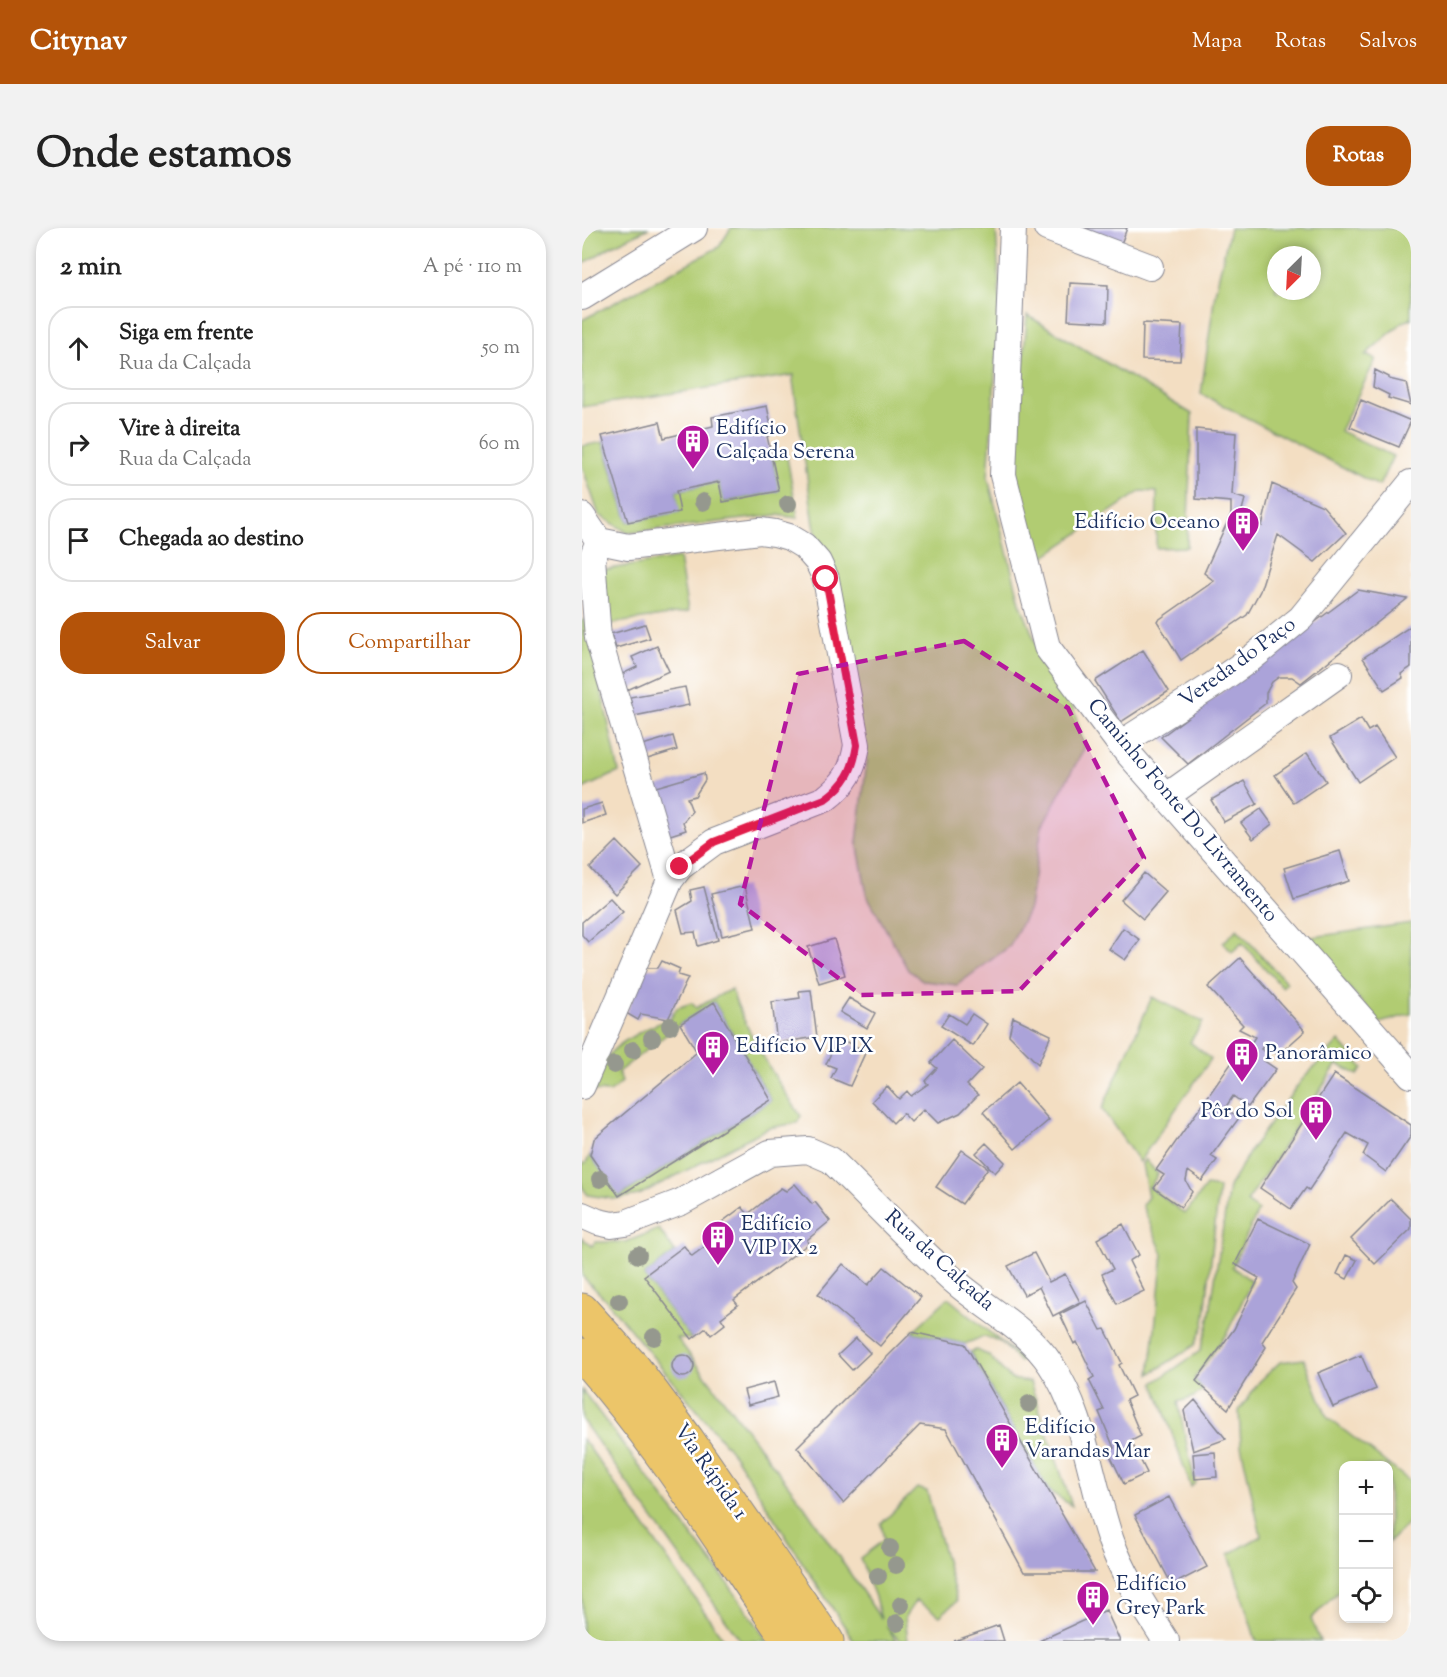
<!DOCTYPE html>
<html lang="pt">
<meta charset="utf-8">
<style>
:root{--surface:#fff;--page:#f2f2f2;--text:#222;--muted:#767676;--line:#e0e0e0;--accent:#b45309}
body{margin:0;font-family:"Sorts Mill Goudy",serif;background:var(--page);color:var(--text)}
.controls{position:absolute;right:18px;bottom:18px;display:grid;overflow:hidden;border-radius:12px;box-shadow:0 3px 9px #0003}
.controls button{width:54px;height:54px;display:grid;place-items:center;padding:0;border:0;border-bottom:2px solid var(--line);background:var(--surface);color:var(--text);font:30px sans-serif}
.compass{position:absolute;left:685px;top:18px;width:54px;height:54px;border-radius:50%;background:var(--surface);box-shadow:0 3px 9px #0003;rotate:204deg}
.stop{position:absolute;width:18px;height:18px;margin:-14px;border:4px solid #e11d48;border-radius:50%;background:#fff}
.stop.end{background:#e11d48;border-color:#fff;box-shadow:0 2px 6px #0008}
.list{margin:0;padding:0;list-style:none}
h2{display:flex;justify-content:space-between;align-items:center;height:78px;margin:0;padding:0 24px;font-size:26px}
h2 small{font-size:20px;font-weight:400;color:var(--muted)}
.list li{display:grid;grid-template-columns:39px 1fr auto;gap:18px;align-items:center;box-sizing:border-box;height:84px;margin:0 12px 12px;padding:0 12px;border:2px solid var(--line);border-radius:24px}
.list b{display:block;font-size:22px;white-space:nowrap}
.list p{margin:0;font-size:20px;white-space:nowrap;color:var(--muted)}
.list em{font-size:20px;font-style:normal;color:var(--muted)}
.actions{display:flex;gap:12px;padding:18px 24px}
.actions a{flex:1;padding:14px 0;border:2px solid var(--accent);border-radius:24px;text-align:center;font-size:21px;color:var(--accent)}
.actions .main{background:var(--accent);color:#fff}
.icon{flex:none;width:33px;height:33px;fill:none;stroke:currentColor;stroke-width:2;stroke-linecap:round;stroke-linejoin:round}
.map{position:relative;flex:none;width:829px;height:1413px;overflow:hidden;border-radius:24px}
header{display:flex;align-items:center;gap:36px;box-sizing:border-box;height:84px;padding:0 30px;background:var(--accent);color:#fff}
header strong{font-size:28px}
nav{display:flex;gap:33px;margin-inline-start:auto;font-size:21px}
.intro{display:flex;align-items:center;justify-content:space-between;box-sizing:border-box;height:144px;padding:0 36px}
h1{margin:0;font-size:42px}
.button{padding:15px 27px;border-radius:24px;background:var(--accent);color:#fff;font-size:21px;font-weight:700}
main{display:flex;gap:36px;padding:0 36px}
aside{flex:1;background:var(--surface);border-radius:24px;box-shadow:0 3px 9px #0003}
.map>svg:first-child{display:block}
</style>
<header>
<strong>Citynav</strong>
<nav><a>Mapa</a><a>Rotas</a><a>Salvos</a></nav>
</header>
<div class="intro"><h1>Onde estamos</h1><a class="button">Rotas</a></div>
<main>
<aside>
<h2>2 min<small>A pé · 110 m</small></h2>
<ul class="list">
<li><svg class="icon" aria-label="ahead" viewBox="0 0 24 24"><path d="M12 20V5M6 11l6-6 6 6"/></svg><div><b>Siga em frente</b><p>Rua da Calçada</p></div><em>50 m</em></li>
<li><svg class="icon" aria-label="right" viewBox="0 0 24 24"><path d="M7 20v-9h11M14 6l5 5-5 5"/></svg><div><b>Vire à direita</b><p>Rua da Calçada</p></div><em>60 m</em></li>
<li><svg class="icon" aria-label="arrive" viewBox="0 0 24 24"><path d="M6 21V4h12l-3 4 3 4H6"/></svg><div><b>Chegada ao destino</b></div></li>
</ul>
<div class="actions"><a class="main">Salvar</a><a>Compartilhar</a></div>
</aside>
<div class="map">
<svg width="829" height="1413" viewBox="0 0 829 1413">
<rect width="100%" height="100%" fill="#fff"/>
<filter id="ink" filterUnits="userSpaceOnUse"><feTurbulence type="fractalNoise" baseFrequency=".0167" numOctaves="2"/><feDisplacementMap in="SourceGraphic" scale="12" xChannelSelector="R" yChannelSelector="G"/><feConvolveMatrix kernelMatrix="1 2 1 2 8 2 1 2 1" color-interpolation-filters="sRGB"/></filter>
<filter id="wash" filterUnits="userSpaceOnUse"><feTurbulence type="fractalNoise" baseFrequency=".008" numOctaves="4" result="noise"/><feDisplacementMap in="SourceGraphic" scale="24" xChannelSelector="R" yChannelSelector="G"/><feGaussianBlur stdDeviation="1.35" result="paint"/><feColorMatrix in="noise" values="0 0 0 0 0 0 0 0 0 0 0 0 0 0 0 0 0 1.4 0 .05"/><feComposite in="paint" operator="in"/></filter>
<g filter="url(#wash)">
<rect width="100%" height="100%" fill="#f3dec2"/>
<path fill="#b1cc72" stroke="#667e68" stroke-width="1.5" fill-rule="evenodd" d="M0,0H67L28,19L0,37Z
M149,0H414L418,74L406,250L438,374L458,426L489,473L503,519L460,598L447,680L428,718L375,757L342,753L326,742L285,667L275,614L285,532L232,296L211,153L212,147L0,179V92L137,19Z
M648,0H829V91L821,94L783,127L794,131L758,203L811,228L797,258L619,166L633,65ZM694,27H730V63H694Z
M445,87L610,186L605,319L574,320L575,264L559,263L454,334L433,246Z
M21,214L46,294L97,284L94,263L137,254L142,274L196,263L190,230L205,229L216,290L195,287L46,305L17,287L0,238V218Z
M97,330L106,384L28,396L20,342Z
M4,391L37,544L0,561V393Z
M829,695V786L798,795L723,710Z
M655,701L705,755L700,759L660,715L650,724L641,715Z
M149,761C166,807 191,848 219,888L215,895L186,900L57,967L32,971L6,967L0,959V936L4,935L8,927L38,968L189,872L132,774L98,796L36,844L40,854L28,864L11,863C16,852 19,838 26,828C35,815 73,794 87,793L95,780L110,775L114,780Z
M570,769L621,794L608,814L629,831L557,934L520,881Z
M757,813L781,840L776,847L755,836L665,974L676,983L650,1039L670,1053L645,1105L612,1151L621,1162L612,1169L596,1174L613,1255L609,1259L572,1155L618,1123L626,1097L647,959L670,920L719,853Z
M563,931L576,946L568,959L603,986L624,958L637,960L622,1096L613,1117L568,1146L581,1026L560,977L566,969L560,936Z
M77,1001L93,1024L62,1048L110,1111L95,1110L223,1279L299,1391L293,1369L278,1330L302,1312L299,1296L335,1260L345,1263L375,1373L358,1388L334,1372L323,1389L326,1413H318L304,1398L314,1413H272L220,1334L153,1228L23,1071L0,1048V1010L10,1018L13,1014H44Z
M366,1070L441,1132L438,1134L420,1115L409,1110L400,1109L383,1116L330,1104Z
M394,1122L406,1127L429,1151L448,1154L490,1278L467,1263L388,1124Z
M722,1131L745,1189L829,1254V1292L807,1314L806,1238H762L761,1359L729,1391L738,1413H674L647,1326L679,1308L659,1218L657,1183L677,1154L698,1134Z
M0,1162L145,1354L186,1413H159L0,1192Z
M0,1211L6,1218L143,1413H0Z"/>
<g id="blocks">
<path fill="#aba3d9" d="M497,0H545L539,16Z
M488,55L526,57L525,94L486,92Z
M561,95L600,97L598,133L560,132Z
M793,142L807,149V151L824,155L829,177L806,170L807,167L791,159Z
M779,172L829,193L817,219L768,199Z
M185,178L191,207L185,208L197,263L141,274L137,254L94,263L98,284L46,294L20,208L78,194L82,210L131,198L130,189Z
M614,201L654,205L650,267L663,271L659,286L680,298L690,256L741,278L764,305L733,334L696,307L678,363L665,387L599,432L575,393L632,353L622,345L649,286V274L614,271Z
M776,362L825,371L719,455L710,449H697L690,454L684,465V475L606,536L579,509Z
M63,396L68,410L34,420L29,406Z
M829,398V439L819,446L821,450L802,462L781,430Z
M75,418L87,443L43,463L36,448L55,439L50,429Z
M561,422L587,463L539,494L513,453Z
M103,459L107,477L52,488L48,469Z
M779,491L786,503L793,499L813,529L776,554L748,510Z
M91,508L95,522L62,532L57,518Z
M725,525L744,553L712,575L693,547Z
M122,545L123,552L113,568L105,570L110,583L101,594L104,602L82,609L67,561Z
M662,553L675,576L642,594L629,572Z
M20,575L24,587L0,595V581Z
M679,581L690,596L671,611L659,595Z
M35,613L60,639L33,666L8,640Z
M758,623L767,653L712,671L702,640Z
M562,645L584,664L561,691L539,672Z
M163,658L173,700L140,708L129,666Z
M122,659L136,712L116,718L113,704L101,705L95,682L110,673L108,662Z
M28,670L41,684L6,714L0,707V694Z
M541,700L558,712L543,732L527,721Z
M252,711L263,747L237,755L226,719Z
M658,730L723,803L696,827L682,817L679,821L686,825L681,832L694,841L666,879L651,868L643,880L657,890L629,928L635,932L620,953L606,943L604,953L610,964L599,979L572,960L582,947L574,942L660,820L668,817L673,809L657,801L661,797L626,759Z
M80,733L98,741L96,747L106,750L86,791L59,786L56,792L44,785L63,740H76Z
M229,762L235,809L195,815L190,774L218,770L217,763Z
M267,770L293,785L285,800L258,784Z
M132,774L189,872L37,968L8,927L12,911L115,824L98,796Z
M367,786L383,796L390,786L405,796L391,818L359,798Z
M431,789L469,807L456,836L427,807Z
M256,810L284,823L268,858L249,850L254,840L244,836Z
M370,812L400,841L385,857L396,867L378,885L356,895L342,881L329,894L321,885L311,895L290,873L305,858L317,871L325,863L329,868L346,856L343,853L355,840L349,835Z
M752,846L829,897V908L804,944L781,927L786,917L765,905L727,962L724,960L709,981L678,960Z
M435,855L467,892L433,921L401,884Z
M404,915L423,934L413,945L394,925Z
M380,922L406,940L380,976L354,959Z
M213,956L230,976L233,974L248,993L225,1012L226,1016L152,1072L156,1077L139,1090L143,1096L129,1107L124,1100L110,1111L62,1048L102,1018L110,1028L141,1005L136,997L160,979L166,986L199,960L204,963Z
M809,971L829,991V1001L793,1036L769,1011Z
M676,991L728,1016L710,1055L714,1061L680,1114L684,1119L646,1181L614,1153L652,1101L677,1050L653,1036Z
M541,996L557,1027L547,1033L562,1063L535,1076L520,1046L531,1041L515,1011Z
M452,1025L467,1054L483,1046L498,1074L471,1088L457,1059L442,1067L426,1038Z
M764,1027L775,1032L765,1051L755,1046Z
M261,1036L286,1057L302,1039L339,1069L298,1118L236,1066Z
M504,1073L519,1102L523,1101L540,1135L537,1137L552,1168L544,1172L559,1208L549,1213L565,1245L542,1256L526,1223L532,1220L517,1184L522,1182L507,1152L512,1149L495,1114L492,1116L478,1086Z
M330,1104L383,1116L513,1344H442L364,1201L338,1197L261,1275L215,1219Z
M274,1110L288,1125L270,1142L256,1127Z
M779,1127L794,1161L751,1179L736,1145Z
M90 1138a11 11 0 1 1 22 0a11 11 0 1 1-22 0Z
M192,1154L196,1169L166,1177L162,1162Z
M613,1172L644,1211L611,1223L602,1183Z
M633,1224L635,1249L613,1251L611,1226Z
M587,1269L625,1339L590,1357L553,1287Z
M524,1382L538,1413H457Z
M417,1397L422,1413H372Z"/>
</g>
</g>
<g filter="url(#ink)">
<use href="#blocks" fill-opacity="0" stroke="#878690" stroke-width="1.5"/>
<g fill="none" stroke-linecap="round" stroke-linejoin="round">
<defs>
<path id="minor" d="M431,0L421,247L465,419L538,516L829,847
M465,0L568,39
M0,69L112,0
M0,288L17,313L46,319L178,303L193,305L207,309L222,318L236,334L244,351L275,517C271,542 264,555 243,571L132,614L98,639L88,652L0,858
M17,313L10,330L16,410L88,652
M538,516L631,457L671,429L719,390L829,255
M585,568L757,446
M0,987L16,994L30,997L44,995L99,974L188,925L226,922L249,932C289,971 328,1013 369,1050C401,1079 445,1100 469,1137C503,1186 509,1257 529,1313C542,1349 564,1381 584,1413"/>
<path id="highway" d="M0,1082L53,1141L105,1211L245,1413
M0,1127C79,1215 140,1316 207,1413"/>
</defs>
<use href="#minor" stroke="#878690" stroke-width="28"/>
<use href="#highway" stroke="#878690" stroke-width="35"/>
<use href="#minor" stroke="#fff" stroke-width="26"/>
<use href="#highway" stroke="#ecc569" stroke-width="33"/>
</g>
<g fill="#95988e">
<circle cx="121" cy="274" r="9"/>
<circle cx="206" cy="276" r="9"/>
<circle cx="88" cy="798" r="9"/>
<circle cx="70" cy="810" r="9"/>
<circle cx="51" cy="822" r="9"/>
<circle cx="32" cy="837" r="9"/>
<circle cx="18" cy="951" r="9"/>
<circle cx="56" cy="1027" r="9"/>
<circle cx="37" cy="1073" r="9"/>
<circle cx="72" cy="1109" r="9"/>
<circle cx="447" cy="1176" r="9"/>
<circle cx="308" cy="1320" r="9"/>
<circle cx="314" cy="1337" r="9"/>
<circle cx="296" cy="1348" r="9"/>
<circle cx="319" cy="1377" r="9"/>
<circle cx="315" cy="1395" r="9"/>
</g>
</g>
<g fill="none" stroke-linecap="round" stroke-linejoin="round" filter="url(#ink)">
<path stroke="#e11d48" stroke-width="8" d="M98,639L132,614L243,571C264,556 271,542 275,517L244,351"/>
</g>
<path fill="#b5179e" fill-opacity="0.2" stroke="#b5179e" stroke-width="4.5" stroke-dasharray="12 8" stroke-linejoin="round" d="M382,413L486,480L562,630L437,763L279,767L158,676L216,446Z"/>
<defs>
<symbol id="building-pin" viewBox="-11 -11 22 30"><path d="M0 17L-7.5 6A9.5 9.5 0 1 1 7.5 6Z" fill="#b5179e" stroke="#fff"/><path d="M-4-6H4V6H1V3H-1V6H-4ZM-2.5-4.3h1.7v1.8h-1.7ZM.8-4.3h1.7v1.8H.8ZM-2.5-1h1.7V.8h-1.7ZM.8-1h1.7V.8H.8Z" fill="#fff"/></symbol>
</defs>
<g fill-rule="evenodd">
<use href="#building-pin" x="92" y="194" width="38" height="52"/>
<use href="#building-pin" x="642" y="276" width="38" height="52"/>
<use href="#building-pin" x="112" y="800" width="38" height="52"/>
<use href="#building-pin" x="641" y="807" width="38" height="52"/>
<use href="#building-pin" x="715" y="865" width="38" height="52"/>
<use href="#building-pin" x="117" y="990" width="38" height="52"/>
<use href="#building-pin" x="401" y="1193" width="38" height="52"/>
<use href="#building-pin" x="492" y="1350" width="38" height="52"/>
</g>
<g text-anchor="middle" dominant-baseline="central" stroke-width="5" stroke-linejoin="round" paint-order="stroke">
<g font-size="21" fill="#1b2f5e" stroke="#fff" text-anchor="start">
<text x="134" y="201">Edifício<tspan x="134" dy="24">Calçada Serena</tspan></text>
<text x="638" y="295" text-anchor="end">Edifício Oceano</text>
<text x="154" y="819">Edifício VIP IX</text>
<text x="683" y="826">Panorâmico</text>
<text x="711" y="884" text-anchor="end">Pôr do Sol</text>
<text x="159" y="997">Edifício<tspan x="159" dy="24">VIP IX 2</tspan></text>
<text x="443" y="1200">Edifício<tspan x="443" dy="24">Varandas Mar</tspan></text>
<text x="534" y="1357">Edifício<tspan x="534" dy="24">Grey Park</tspan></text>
</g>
<g font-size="21" fill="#1b2f5e" stroke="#fff">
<text transform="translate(656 435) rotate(-36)">Vereda do Paço</text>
<text transform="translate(600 583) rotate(50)">Caminho Fonte Do Livramento</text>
<text transform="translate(357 1033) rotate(42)">Rua da Calçada</text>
<text transform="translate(128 1244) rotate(55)">Via Rápida 1</text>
</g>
</g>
</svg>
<div class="controls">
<button>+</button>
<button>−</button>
<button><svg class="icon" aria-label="locate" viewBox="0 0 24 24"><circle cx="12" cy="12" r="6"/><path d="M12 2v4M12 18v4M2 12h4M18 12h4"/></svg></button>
</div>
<svg class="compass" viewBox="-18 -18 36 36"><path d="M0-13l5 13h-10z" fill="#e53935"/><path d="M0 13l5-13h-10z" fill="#767676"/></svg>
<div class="stop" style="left:244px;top:351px"></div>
<div class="stop end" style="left:98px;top:639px"></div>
</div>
</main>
